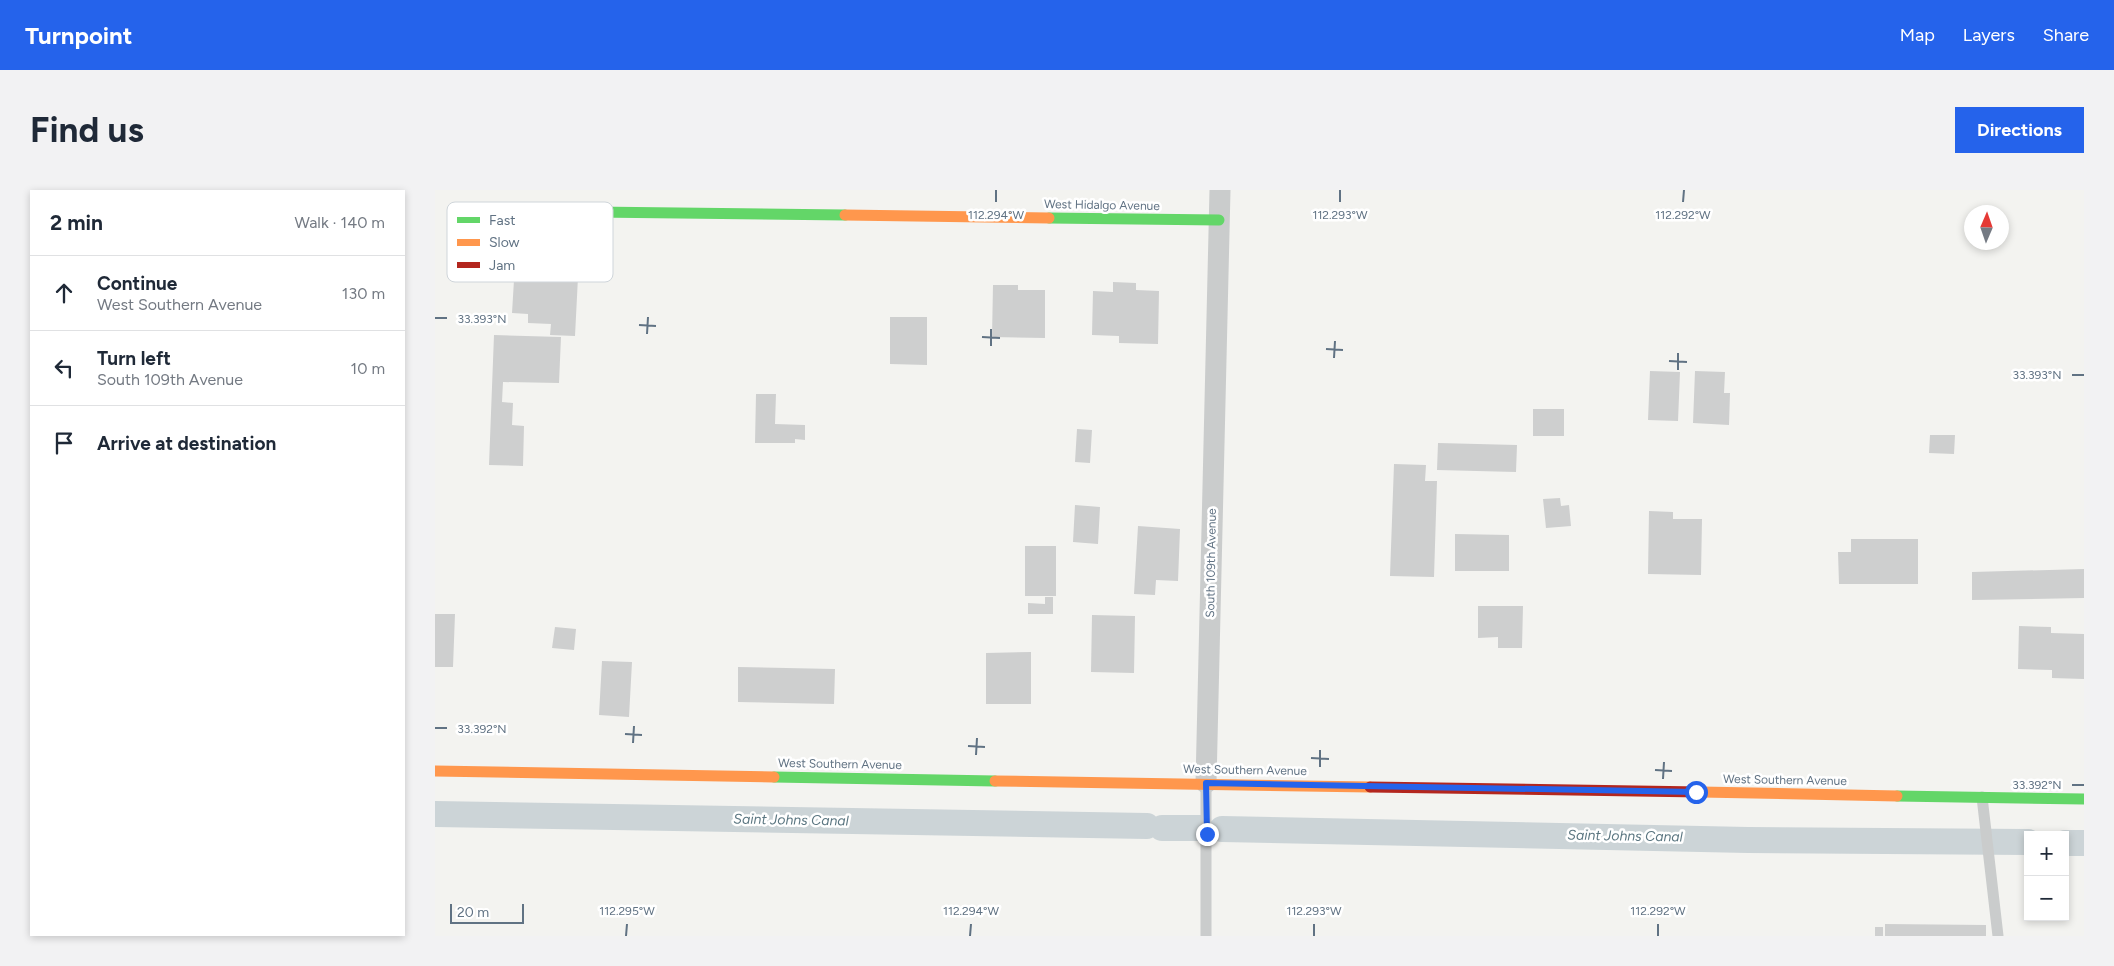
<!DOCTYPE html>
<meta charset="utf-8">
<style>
:root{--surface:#fff;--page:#f2f2f3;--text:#1f2937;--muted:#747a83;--line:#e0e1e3;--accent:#2563eb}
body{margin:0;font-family:Figtree,sans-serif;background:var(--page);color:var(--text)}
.controls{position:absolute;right:15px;bottom:15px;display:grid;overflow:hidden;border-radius:0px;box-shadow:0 2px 8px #0003}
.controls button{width:45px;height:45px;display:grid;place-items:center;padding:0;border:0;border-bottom:1px solid var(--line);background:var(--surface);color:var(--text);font:25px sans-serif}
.compass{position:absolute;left:1529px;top:15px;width:45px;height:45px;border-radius:50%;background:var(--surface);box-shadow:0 2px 8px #0003;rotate:2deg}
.scale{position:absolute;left:15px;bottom:12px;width:74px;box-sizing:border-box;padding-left:5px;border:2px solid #607283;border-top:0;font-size:14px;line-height:18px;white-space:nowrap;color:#607283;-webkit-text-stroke:4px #fff;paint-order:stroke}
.stop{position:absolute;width:15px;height:15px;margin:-11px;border:4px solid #2563eb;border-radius:50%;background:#fff}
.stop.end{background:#2563eb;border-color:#fff;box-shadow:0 1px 5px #0008}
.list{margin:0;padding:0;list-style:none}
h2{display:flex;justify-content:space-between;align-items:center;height:65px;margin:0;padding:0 20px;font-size:21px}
h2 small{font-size:16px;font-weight:400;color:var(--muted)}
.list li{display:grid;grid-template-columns:32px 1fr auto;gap:15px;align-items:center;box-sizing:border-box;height:75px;padding:0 20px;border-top:1px solid var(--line)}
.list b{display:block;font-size:19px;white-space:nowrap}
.list p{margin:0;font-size:16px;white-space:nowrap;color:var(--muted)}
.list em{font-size:16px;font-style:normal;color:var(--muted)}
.icon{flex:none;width:28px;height:28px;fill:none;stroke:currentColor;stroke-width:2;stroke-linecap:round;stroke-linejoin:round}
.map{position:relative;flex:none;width:1649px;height:746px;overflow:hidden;border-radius:0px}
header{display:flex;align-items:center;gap:30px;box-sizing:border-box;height:70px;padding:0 25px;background:var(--accent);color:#fff}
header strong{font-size:24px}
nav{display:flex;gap:28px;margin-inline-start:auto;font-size:18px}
.intro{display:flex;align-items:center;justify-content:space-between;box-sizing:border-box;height:120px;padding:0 30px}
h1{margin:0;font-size:35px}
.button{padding:12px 22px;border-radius:0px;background:var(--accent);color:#fff;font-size:18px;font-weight:700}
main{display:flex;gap:30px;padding:0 30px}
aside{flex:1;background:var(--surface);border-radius:0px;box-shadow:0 2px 8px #0003}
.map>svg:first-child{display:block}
</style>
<header>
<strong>Turnpoint</strong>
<nav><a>Map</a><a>Layers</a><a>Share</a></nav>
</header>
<div class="intro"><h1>Find us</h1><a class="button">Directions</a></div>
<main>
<aside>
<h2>2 min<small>Walk · 140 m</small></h2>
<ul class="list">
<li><svg class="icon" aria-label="ahead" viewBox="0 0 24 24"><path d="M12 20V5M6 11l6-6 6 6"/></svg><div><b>Continue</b><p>West Southern Avenue</p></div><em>130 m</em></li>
<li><svg class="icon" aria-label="left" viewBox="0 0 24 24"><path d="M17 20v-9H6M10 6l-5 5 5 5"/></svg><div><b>Turn left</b><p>South 109th Avenue</p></div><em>10 m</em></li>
<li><svg class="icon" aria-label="arrive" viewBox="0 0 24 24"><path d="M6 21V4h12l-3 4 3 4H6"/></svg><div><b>Arrive at destination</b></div></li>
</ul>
</aside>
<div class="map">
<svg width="1649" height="746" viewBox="0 0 1649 746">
<rect width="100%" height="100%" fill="#f3f3f0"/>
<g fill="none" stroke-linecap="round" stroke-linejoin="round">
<path stroke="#ccd4d7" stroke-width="26" d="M0,624L712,636
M727,638H765
M787,639L1313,650L1593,652
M1630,653H1649"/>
</g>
<path fill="#cecfcf" d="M95,84L143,87L140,146L115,145L116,134L93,133V124L77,123L79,90L94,91Z
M678,92L701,93V100L724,101L723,154L684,153V146L657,145L658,101L678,102Z
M558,95H583V100H610V148L557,147Z
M455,127H492V175L455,174Z
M59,145L126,147L124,193L68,192L67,212L78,213L77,235L89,236L88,276L54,275Z
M1215,181L1245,182L1243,231L1213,230Z
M1260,181L1290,182L1289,203H1295L1294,235L1258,233Z
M321,204H341L340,234L370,235V250L360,249V253H320Z
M1098,219H1129V246H1098Z
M642,239L657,240L655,273L640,272Z
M1495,245H1520L1519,264L1494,263Z
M1003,253L1082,255L1081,282L1002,280Z
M959,274L991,275L990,291H1002L999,387L955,386Z
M1125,308L1126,316L1134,315L1136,336L1111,338L1108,309Z
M640,315L665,317L663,354L638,352Z
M1214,321L1238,322V329H1267L1266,385L1213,384Z
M703,336L745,339L743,391L721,390L720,405L699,404Z
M1020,344L1074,345V381H1020Z
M1416,349H1483V394H1404L1403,362H1416Z
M590,356H621V406H590Z
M1649,379V408L1537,410V382Z
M610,407H618V424H593V413L610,414Z
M1043,416H1088L1087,458H1063V447L1043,448Z
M0,424H20L18,477H0Z
M657,425L700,426L699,483L656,482Z
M1584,436L1616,437V443L1649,444V489L1617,488V480L1583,479Z
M120,437L141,439L139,460L117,458Z
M596,462V514H551V463Z
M167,471L197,472L194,527L164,525Z
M303,477L400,479L399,514L303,512Z
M1450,734L1551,735V746H1450Z
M1440,737H1448V746H1440Z"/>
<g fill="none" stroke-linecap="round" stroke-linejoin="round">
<path stroke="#cacccc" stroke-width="11" d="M1547,607L1563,746
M771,746V593"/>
<path stroke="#cacccc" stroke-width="21" d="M771,593L785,0"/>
<path stroke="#63d668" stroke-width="11" d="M70,21L410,25
M614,28L784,30
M339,587L560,591
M1462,606L1649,609"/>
<path stroke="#ff974d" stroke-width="11" d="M410,25L614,28
M0,581L339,587
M560,591L935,597
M1266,602L1462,606"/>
<path stroke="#b3261e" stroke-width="11" d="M935,597L1266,602"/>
</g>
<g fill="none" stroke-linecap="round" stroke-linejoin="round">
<path stroke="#2563eb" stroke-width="6" d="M772,644L771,593L1261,602"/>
</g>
<path fill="none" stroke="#607283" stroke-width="2" d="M561,12V0M905,12V0M1248,12L1249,0M0,128H12M204,135L221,136M212,144L213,127M547,147L565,148M556,156V139M891,159L908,160M899,168L900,151M1234,171L1252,172M1243,180V163M1637,185H1649M0,538H12M190,544L207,545M198,553L199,536M533,556L550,557M541,565L542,548M876,568L894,569M885,577V560M1220,580L1237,581M1228,589L1229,572M1637,595H1649M191,746L192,734M535,746L536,734M879,746V734M1223,746V734"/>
<g text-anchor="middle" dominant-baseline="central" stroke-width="5" stroke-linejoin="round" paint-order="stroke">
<g font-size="12" fill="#607283" stroke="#fff">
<text transform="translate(667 15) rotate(1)">West Hidalgo Avenue</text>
<text transform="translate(776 373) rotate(-89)">South 109th Avenue</text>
<text transform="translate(405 574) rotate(1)">West Southern Avenue</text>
<text transform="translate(810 580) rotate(1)">West Southern Avenue</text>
<text transform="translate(1350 590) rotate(1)">West Southern Avenue</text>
</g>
<g font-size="14" font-style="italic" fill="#5b7681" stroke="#fff">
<text transform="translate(356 630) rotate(1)">Saint Johns Canal</text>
<text transform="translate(1190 646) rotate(1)">Saint Johns Canal</text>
</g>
</g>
<rect x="12" y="12" width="166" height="80" rx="8" fill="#fff" stroke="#cfd5da" stroke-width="1"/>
<rect x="22" y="27" width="23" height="6" fill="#63d668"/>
<rect x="22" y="49" width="23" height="7" fill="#ff974d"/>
<rect x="22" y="72" width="23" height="6" fill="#b3261e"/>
<g font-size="14" fill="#607283">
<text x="54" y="35">Fast</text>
<text x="54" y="57">Slow</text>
<text x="54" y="80">Jam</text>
</g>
<g font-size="12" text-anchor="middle" fill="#607283" stroke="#fff" stroke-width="5" stroke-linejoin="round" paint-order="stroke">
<text x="561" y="29">112.294°W</text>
<text x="905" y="29">112.293°W</text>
<text x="1248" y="29">112.292°W</text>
<text x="47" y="133">33.393°N</text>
<text x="1602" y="189">33.393°N</text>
<text x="47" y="543">33.392°N</text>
<text x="1602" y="599">33.392°N</text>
<text x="192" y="725">112.295°W</text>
<text x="536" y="725">112.294°W</text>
<text x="879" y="725">112.293°W</text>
<text x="1223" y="725">112.292°W</text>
</g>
</svg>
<div class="controls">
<button>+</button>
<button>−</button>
</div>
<svg class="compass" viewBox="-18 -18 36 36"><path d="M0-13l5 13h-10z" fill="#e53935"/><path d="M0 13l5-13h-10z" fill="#747a83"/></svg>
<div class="scale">20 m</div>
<div class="stop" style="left:1261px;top:602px"></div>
<div class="stop end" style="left:772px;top:644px"></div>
</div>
</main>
